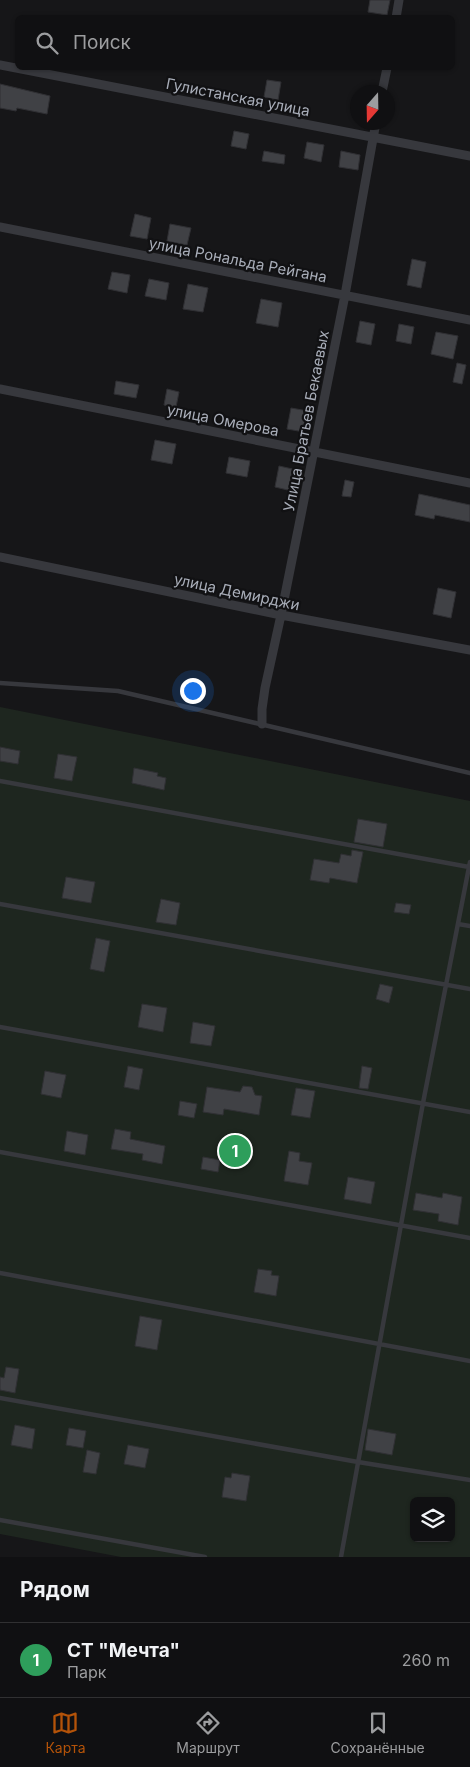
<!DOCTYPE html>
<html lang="ru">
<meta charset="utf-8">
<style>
:root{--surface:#101012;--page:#1e1e20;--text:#f1f3f6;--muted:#9c9d9f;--line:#303032;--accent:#b45309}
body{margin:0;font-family:Inter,sans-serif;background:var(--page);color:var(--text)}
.controls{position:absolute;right:15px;bottom:15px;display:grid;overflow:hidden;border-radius:8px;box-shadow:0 1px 4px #0004}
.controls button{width:45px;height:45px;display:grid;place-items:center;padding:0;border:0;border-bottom:1px solid var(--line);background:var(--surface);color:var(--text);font:25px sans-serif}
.compass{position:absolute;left:350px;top:85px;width:45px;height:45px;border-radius:50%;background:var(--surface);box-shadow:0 1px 4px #0004;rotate:200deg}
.you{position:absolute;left:192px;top:690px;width:18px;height:18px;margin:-12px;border:4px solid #fff;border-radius:50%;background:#1a73e8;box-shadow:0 0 0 8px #1a73e833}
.badge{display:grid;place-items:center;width:32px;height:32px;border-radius:50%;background:var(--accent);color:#fff;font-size:16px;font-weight:700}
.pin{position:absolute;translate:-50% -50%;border:2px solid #fff;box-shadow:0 1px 5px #0006}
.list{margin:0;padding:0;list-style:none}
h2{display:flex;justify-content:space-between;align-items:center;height:65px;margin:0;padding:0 20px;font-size:21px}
h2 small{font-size:16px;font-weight:400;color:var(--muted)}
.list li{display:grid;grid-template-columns:32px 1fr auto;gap:15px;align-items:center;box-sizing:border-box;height:75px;padding:0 20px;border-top:1px solid var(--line)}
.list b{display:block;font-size:19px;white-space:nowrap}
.list p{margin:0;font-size:16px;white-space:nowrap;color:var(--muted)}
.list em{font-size:16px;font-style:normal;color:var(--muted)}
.icon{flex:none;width:28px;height:28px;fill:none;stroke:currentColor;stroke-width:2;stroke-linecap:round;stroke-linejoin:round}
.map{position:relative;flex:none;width:470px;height:1557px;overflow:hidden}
.search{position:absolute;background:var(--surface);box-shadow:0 1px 4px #0004;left:15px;right:15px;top:15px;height:55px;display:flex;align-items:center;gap:12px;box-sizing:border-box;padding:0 18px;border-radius:8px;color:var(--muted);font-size:19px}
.sheet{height:140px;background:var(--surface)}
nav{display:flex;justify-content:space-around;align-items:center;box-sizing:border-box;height:70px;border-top:1px solid var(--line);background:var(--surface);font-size:14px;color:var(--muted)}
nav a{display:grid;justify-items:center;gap:2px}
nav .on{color:var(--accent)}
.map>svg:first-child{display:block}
</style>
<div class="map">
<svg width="470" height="1557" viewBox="0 0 470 1557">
<rect width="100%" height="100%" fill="#161618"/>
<path fill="#1e261f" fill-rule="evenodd" d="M0,707L470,801V1557H121L0,1534ZM414,1501H451V1538H414Z"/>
<path fill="#404145" stroke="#303034" d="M370,0H390L387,15L368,12Z
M267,80L281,82L278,100L264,97Z
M0,84L50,96L47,114L17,108L16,111L0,108Z
M234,131L249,134L246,149L231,146Z
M307,142L324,145L321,162L304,158Z
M264,151L285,155L284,164L262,161Z
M341,151L360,155L358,170L339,167Z
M135,214L151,218L147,239L130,236Z
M170,224L191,228L187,245L167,241Z
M412,259L426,262L421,288L407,285Z
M112,272L130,275L127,293L108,289Z
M149,279L169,283L166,300L145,296Z
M188,284L208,288L203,312L183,309Z
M261,299L282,303L278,327L256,323Z
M360,321L375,324L371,345L356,342Z
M399,324L414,327L411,344L396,341Z
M436,332L458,336L453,359L431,354Z
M457,363L466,365L462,384L453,382Z
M116,381L139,385L136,398L114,394Z
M167,389L179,392L176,407L164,405Z
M291,408L308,411L304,432L287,429Z
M155,440L176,444L172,464L151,460Z
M229,457L250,461L247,477L226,473Z
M279,466L297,470L292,491L275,487Z
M345,480L354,482L351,497L342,496Z
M419,494L470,505V522L435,515L434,519L415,515Z
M438,588L456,592L451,618L433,614Z
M0,747L20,751L18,764L0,761Z
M58,754L77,757L72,781L54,778Z
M134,768L158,773L157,776L166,778L164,790L132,783Z
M358,819L387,824L383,847L354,842Z
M352,850L363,852L357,883L330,878L329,883L310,880L314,859L339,863L341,854L351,856Z
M66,877L95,882L91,903L62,898Z
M161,899L180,903L176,925L156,922Z
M396,903L411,905L409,914L394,912Z
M96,938L110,941L104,972L90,969Z
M380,984L393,987L389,1003L376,999Z
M142,1004L167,1008L163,1032L138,1027Z
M193,1022L215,1026L211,1046L190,1043Z
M128,1066L143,1069L139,1090L124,1087Z
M362,1066L372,1068L368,1089L359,1088Z
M45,1071L66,1075L61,1098L41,1094Z
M243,1086L252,1087L255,1095L262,1096L259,1115L224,1109L223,1115L203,1112L207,1087L240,1092Z
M296,1088L315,1091L310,1118L291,1115Z
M180,1101L197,1104L194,1118L178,1115Z
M115,1129L131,1132L130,1139L165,1146L162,1164L142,1160L143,1154L111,1149Z
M67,1131L88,1135L85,1155L64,1151Z
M289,1151L300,1153L299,1161L312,1163L308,1185L284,1181Z
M203,1157L220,1160L218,1172L201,1169Z
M348,1177L375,1182L371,1204L344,1199Z
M416,1193L442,1198L443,1193L462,1197L458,1225L438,1221L439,1214L413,1210Z
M258,1269L272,1271L271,1275L279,1276L276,1296L254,1292Z
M140,1316L162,1320L157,1350L135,1346Z
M6,1367L19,1369L15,1393L0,1390V1377L4,1378Z
M15,1425L35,1429L32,1449L11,1445Z
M69,1428L86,1431L83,1448L66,1445Z
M368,1429L396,1434L392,1455L365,1450Z
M128,1445L149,1449L145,1468L124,1464Z
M87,1450L100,1453L96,1474L83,1472Z
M232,1473L250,1476L246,1501L222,1497L225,1477L231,1478Z"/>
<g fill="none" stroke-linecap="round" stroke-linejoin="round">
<path stroke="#37383d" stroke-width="4.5" d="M0,683L118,691L470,773
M0,781L469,867
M0,904L470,989
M458,924L470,926
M0,1027L470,1112
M0,1152L470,1238
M0,1273L470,1361
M0,1398L358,1462L470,1480
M0,1520L205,1557
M341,1557L423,1103L470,862"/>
<path stroke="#37383d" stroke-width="9" d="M396,18L399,0
M0,65L470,156
M382,92L387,68
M0,227L470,320
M0,389L470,483
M0,557L281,615L470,650
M262,724V709L265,688L281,615L345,295L376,122"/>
</g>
<g text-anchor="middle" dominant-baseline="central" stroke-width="4.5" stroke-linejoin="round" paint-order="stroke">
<g font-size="15" fill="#a8adb8" stroke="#111113">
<text transform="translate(238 97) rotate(11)">Гулистанская улица</text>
<text transform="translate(238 260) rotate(11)">улица Рональда Рейгана</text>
<text transform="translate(223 420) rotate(11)">улица Омерова</text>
<text transform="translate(306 421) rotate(-79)">Улица Братьев Бекаевых</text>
<text transform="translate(237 592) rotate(12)">улица Демирджи</text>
</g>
</g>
</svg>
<div class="controls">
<button><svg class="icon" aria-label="layers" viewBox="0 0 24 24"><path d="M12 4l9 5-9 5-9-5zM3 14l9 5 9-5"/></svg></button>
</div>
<svg class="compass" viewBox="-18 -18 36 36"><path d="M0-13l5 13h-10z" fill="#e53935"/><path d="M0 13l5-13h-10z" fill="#9c9d9f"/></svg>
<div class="you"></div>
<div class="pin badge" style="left:235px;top:1151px;background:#2e9e5b">1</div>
<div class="search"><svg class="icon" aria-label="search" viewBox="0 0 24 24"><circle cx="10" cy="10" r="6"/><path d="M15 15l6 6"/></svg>Поиск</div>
</div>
<section class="sheet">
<h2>Рядом<small></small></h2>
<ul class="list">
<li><span class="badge" style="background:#2e9e5b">1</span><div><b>СТ &quot;Мечта&quot;</b><p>Парк</p></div><em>260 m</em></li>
</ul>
</section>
<nav>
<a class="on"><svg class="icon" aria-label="map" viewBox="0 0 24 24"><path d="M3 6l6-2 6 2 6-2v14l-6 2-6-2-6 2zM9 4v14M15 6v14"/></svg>Карта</a>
<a><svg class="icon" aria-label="directions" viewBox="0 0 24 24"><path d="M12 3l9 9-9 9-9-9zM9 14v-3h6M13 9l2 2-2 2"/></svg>Маршрут</a>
<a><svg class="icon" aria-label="saved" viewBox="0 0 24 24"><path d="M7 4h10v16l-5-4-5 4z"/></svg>Сохранённые</a>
</nav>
